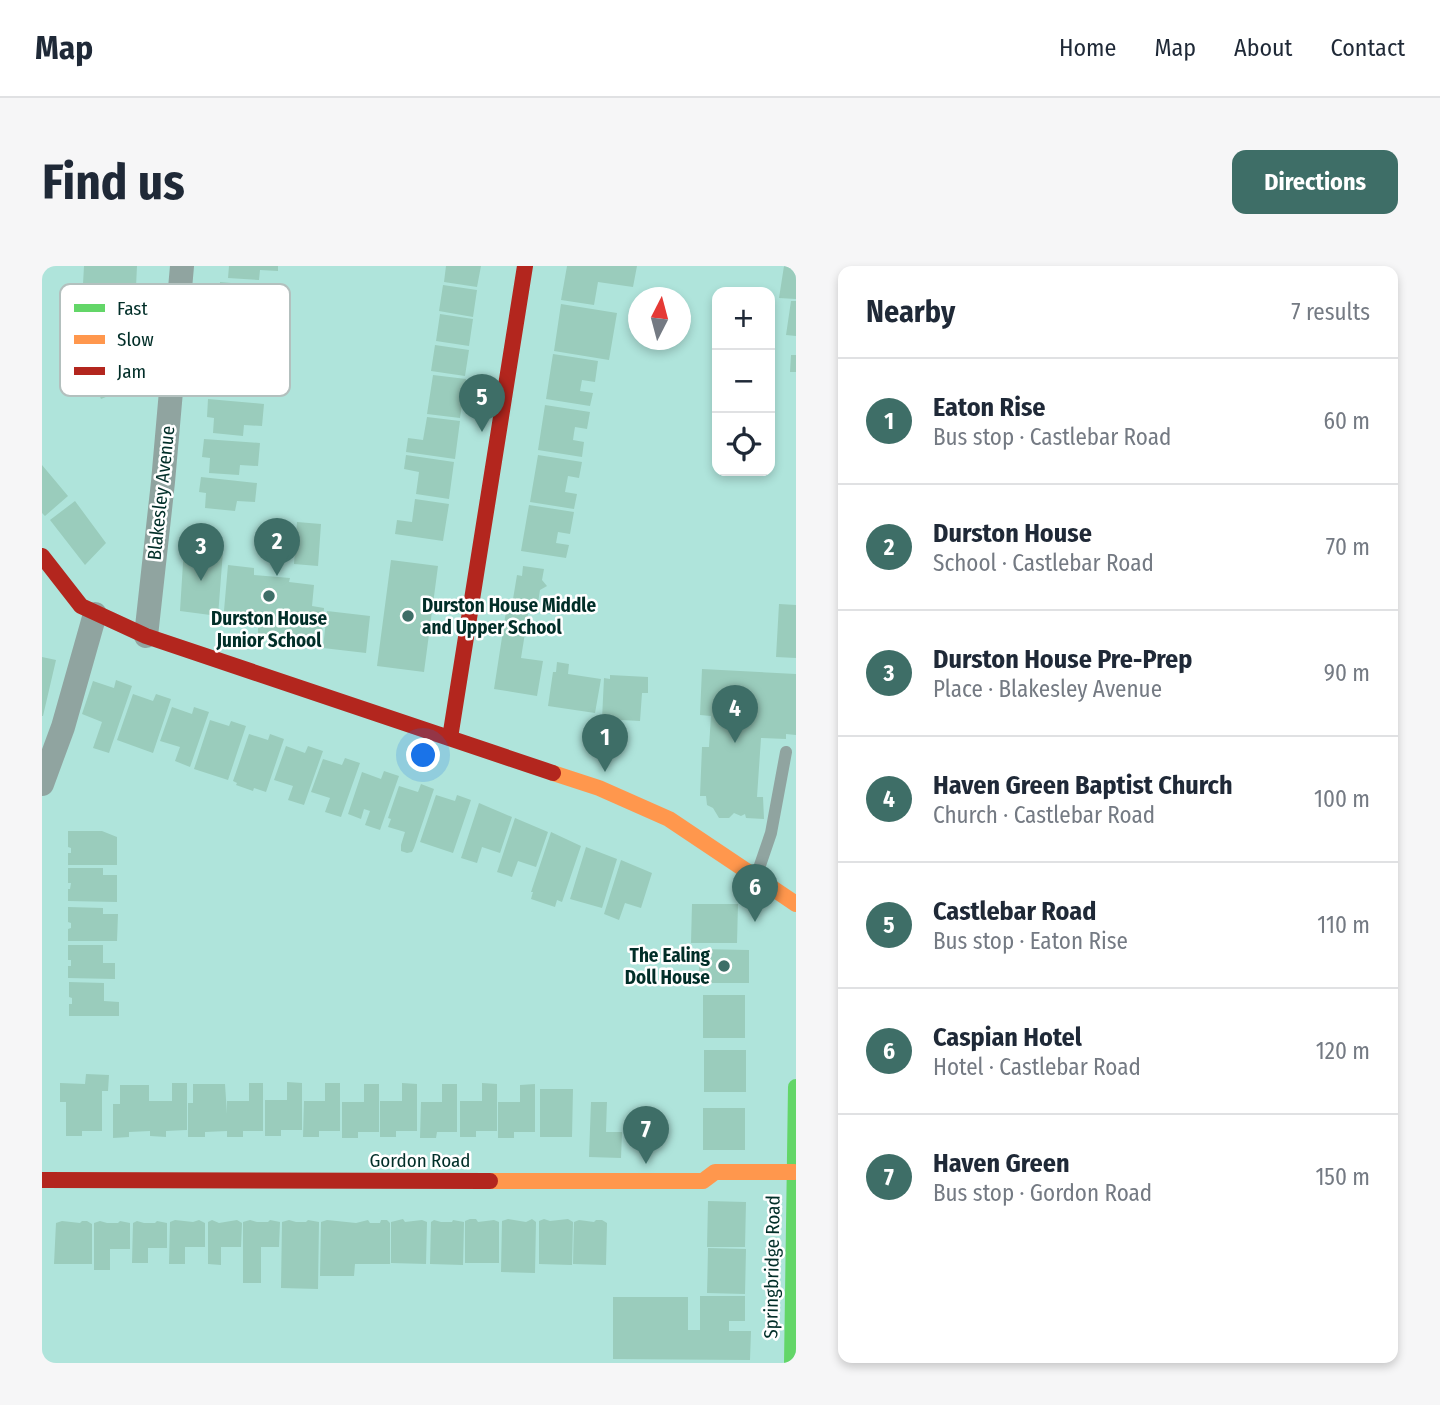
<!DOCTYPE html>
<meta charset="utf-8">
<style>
:root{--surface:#fff;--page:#f6f6f7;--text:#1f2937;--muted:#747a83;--line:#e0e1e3;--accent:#3e6e67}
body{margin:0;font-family:"Fira Sans Condensed",sans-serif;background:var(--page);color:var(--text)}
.controls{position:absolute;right:21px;top:21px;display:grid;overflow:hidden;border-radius:14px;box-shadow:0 4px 10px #0003}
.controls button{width:63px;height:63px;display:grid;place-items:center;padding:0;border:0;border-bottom:2px solid var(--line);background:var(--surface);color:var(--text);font:35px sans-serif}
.compass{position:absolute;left:586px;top:21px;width:63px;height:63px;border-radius:50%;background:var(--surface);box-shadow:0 4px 10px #0003;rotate:6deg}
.you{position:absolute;left:382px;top:490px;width:24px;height:24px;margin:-18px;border:5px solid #fff;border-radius:50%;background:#1a73e8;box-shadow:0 0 0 10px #1a73e833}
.badge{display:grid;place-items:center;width:46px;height:46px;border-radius:50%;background:var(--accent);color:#fff;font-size:23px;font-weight:700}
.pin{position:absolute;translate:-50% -58px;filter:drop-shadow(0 2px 4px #0008)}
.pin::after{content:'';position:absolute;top:37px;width:24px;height:21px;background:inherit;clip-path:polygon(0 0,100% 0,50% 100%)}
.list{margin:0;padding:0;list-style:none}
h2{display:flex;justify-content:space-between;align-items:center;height:91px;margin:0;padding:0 28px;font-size:30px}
h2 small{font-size:23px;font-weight:400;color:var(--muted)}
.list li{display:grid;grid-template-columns:46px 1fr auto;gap:21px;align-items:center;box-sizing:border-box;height:126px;padding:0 28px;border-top:2px solid var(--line)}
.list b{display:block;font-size:26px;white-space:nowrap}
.list p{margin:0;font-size:23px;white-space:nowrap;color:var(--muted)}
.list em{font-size:23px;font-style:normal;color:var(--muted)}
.icon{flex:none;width:38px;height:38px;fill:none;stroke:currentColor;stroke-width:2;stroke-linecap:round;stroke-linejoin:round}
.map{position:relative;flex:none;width:754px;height:1097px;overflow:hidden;border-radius:14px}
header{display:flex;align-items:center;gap:42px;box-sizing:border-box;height:98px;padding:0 35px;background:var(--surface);border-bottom:2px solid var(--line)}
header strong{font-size:33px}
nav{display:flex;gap:38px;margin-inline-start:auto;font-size:24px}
.intro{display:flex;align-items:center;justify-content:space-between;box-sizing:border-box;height:168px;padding:0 42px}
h1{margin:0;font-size:49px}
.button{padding:18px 32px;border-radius:14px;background:var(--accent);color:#fff;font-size:24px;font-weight:700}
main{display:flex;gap:42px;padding:0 42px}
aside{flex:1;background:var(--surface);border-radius:14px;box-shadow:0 4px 10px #0003}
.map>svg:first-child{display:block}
</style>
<header>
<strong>Map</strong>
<nav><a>Home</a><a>Map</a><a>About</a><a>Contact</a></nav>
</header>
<div class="intro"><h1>Find us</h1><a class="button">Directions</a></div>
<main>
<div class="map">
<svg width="754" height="1097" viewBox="0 0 754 1097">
<rect width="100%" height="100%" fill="#afe4db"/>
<path fill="#9accbc" d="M42,0H95L94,21L41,18Z
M187,0H236V5L218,4L217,14L186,12Z
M404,0H439L435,21L402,16Z
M525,0H595L591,21L556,16L552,39L519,34Z
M742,0L754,1V33L737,32Z
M178,16L235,21L233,44L214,42L213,53L183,51L184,35H177Z
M401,19L435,24L431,51L397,45Z
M749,35H754V70L744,69Z
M519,38L575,47L567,94L512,85Z
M398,48L431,53L427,80L394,75Z
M393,79L427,84L423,110L389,105Z
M511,88L556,95L553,116L540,114L538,125L551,127L548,140L504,133Z
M749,89H754V106H748Z
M57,93L60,102L71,98L89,99L86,119L68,117L71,128L59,133L55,123L38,130L30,105Z
M173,93L229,98L236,107L237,119L228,124V131L176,129L177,112L171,111Z
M391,109L424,113L418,152L385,148Z
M166,133L222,138L220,160L202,159L201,170L171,167L172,152L165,151Z
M503,139L548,146L545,163L533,161L532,167L531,174L542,176L540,191L496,184Z
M385,151L418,155L413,193L364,186L366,172L381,174Z
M162,173L218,177L216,200L198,199L197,209L167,207L168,192L160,191Z
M364,189L412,196L407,233L374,228L377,206L362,203Z
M496,189L540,196L537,212L526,210L523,226L535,228L532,243L488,236Z
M0,199L26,230L3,250L0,247Z
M159,211L215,217L213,236L195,235L193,245L163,242L164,227L157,226Z
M373,233L407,238L401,275L353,268L355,254L370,256Z
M33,235L64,277L43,299L8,254Z
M487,239L532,246L528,268L516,266L514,277L527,279L524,292L479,285Z
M255,256L279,258L276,300L252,298Z
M142,281L181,285L176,350L138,345Z
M349,294L396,300L382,406L335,400Z
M186,299L212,302V309L248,312L247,316L272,319L270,340L282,342L279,379L251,376V371L216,368V359L181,356Z
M481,300L502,303L500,314L505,320L498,324L496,337L471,333L475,309L480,310Z
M737,338L754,339V392L734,391Z
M465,339L487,342L479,392L501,395L495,430L452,423Z
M285,345L328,350L324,387L281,382Z
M0,391L14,394L1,450H0Z
M515,396L527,398L526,408L559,413L553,447L506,440L511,406H514Z
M660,403L754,408V469L744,468V473L719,472L715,531H721L722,553L704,552L703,548L699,550L692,547L687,552H677L671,542L665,539L664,530H658L660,481H667L669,450L658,449Z
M568,409L606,411V427H600L598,455L560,453L562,412L568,413Z
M74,414L90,420L67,487L51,482L60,456L40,448L51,415L72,422Z
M91,428L111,435L114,428L129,433L111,487L75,474Z
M130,441L150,448L152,441L167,446L148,501L133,495L138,481L118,475Z
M168,454L187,460L189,455L204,460L186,514L152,503Z
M207,468L226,474L228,468L242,473L224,526L212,522L211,525L194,519L195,517L191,515Z
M244,480L263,487L266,480L281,485L262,539L246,534L251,520L232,514Z
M303,492L318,497L299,551L283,546L288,532L269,526L281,493L300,499Z
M342,505L357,510L338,564L323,559L328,545L322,543L319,553L306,548L320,506L339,513Z
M379,518L392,523L372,582L370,586L365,587L359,585V579L363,566L346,561L349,553L346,552L357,520L376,526Z
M394,529L413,535L415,529L429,534L411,587L378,576Z
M437,537L470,551L458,587L440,581L435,597L419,592Z
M473,552L506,566L494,601L476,595L470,611L455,606Z
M26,565H60L75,571V599H26V587H29V582L26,581Z
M509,566L539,580L520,636L515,634L513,641L489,633L491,626H489Z
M544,581L575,593L560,642L528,633Z
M579,594L610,607L599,642L583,637L577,654L562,648Z
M26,602H61V609H75V636L26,635V623H28L29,617H26Z
M650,638H696L695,677H649Z
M26,641L61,642V648H76L75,675H26V663L29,662V657L26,656Z
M26,679H61V697H73V713L26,712V700H29V694H26Z
M657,683L707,684V717H657Z
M27,716L62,717V735L77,736V750H27V738H30V732L27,731Z
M661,729H703V772H661Z
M662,784H704V826H662Z
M44,808L67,809L66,825H60V865H40V870H24V836H18V817L43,818Z
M245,816L260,817V864H239V870H223V834H245Z
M130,817H145V864L124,865V871L108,870V865L87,866V871L71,872V838H78V819H107V835H130Z
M207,817H221V865H201V871H185V865L163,866V871H146V837H151V818H183L185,848V835H207Z
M283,817H298V865H277V871H261L262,835H283Z
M360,817L375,818V865H354V871H338V835H360Z
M440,817L455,818V865H434V871H418V835H440Z
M322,818H337V866H316V872H300V836H322Z
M400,818H415V866H395L394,872H378L379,836H400Z
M493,818V866H472V872H456V836H478V819Z
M498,823H531L530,871H498Z
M549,836H565L564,866H580L579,892L547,891Z
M661,842H703V884H661Z
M666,935L704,936L703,981H665Z
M361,953L363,956L380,954L385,956L384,998L349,997V956Z
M428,953H434L436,956L452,954L457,956V997H423V955Z
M466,953L484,956L490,953L494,956L493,1007L459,1006L460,955Z
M502,953L508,955L526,953L531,956L530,999L497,998V955Z
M133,954L151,956L157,954L163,957V981H143V998H127L128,956Z
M170,954L177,957L195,954L200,957L199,981H179V999L166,998V956Z
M208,954L215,956H226L228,954L238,956L237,981H219V1017H201V956Z
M247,954L254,956H264L266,954L277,956L276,1023L239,1022L240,956Z
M285,954L314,957L326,954L328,957H338L339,954H345L348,957V998H313L312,1010H278L279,956Z
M392,954L399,956H410L411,954L422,956L421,999L388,998L389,956Z
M537,954L552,956L554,954H560L565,957L564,999L531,998L532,956Z
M20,955L38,957L40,955H45L50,958V998H12L14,957Z
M58,955L65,957H76L78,955L88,957V983H68V1004H52V957Z
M95,955L102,957H113L115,955L125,957V982H106V997H90L91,957Z
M666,982L704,983L703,1028L665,1027Z
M658,1030H703V1055H687V1065H709L708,1094L571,1093V1031H646V1064H658Z"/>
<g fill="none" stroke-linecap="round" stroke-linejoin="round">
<path stroke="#90a4a0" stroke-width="12" d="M715,608L729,567L744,486"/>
<path stroke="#90a4a0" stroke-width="24" d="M104,370L121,216L140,0
M0,518L21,461L53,348"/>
<path stroke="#63d668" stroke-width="16" d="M750,1097L754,821"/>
<path stroke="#ff974d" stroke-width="16" d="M511,507L557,522L627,553L754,638
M448,915H661L673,906H752"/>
<path stroke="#b3261e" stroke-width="16" d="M0,290L39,340L104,370L511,507
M408,472L483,0
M0,914L448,915"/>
</g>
<g fill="#3e6e67" stroke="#fff" stroke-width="2.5">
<circle cx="227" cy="330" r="7"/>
<circle cx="366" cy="350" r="7"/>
<circle cx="682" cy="700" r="7"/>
</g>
<g text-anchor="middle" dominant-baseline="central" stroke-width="5" stroke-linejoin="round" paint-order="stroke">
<g font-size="19" fill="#012e28" stroke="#fff">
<text transform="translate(119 227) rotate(-84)">Blakesley Avenue</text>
<text x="378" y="894">Gordon Road</text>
<text transform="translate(730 1001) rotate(-89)">Springbridge Road</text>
</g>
<g font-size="19" font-weight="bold" fill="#012e28" stroke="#fff" text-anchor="start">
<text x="380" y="339">Durston House Middle<tspan x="380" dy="22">and Upper School</tspan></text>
<text x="227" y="352" text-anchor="middle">Durston House<tspan x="227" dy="22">Junior School</tspan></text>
<text x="668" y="689" text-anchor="end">The Ealing<tspan x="668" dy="22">Doll House</tspan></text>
</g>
</g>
<rect x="18" y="18" width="230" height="112" rx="10" fill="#fff" stroke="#b3c0be" stroke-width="2"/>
<rect x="32" y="38" width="31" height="8" fill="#63d668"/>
<rect x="32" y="69" width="31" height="9" fill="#ff974d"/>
<rect x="32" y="101" width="31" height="8" fill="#b3261e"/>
<g font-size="19" fill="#012e28">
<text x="75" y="49">Fast</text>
<text x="75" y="80">Slow</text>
<text x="75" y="112">Jam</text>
</g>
</svg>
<div class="controls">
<button>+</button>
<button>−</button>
<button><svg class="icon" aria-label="locate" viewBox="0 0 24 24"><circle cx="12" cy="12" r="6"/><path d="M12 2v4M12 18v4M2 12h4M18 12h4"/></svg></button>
</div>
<svg class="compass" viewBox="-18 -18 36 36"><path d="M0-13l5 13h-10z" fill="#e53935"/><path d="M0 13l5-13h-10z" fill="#747a83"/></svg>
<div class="you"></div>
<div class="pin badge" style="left:563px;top:506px">1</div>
<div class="pin badge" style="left:235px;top:310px">2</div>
<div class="pin badge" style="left:159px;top:315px">3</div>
<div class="pin badge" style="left:693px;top:477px">4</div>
<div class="pin badge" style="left:440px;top:166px">5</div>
<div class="pin badge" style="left:713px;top:656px">6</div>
<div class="pin badge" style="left:604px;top:898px">7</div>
</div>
<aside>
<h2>Nearby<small>7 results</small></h2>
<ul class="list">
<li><span class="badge">1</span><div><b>Eaton Rise</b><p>Bus stop · Castlebar Road</p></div><em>60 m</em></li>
<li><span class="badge">2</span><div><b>Durston House</b><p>School · Castlebar Road</p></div><em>70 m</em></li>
<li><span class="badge">3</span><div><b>Durston House Pre-Prep</b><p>Place · Blakesley Avenue</p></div><em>90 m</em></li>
<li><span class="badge">4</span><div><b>Haven Green Baptist Church</b><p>Church · Castlebar Road</p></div><em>100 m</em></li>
<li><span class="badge">5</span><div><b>Castlebar Road</b><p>Bus stop · Eaton Rise</p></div><em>110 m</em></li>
<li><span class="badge">6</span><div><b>Caspian Hotel</b><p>Hotel · Castlebar Road</p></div><em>120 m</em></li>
<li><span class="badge">7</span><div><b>Haven Green</b><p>Bus stop · Gordon Road</p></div><em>150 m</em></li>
</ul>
</aside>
</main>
